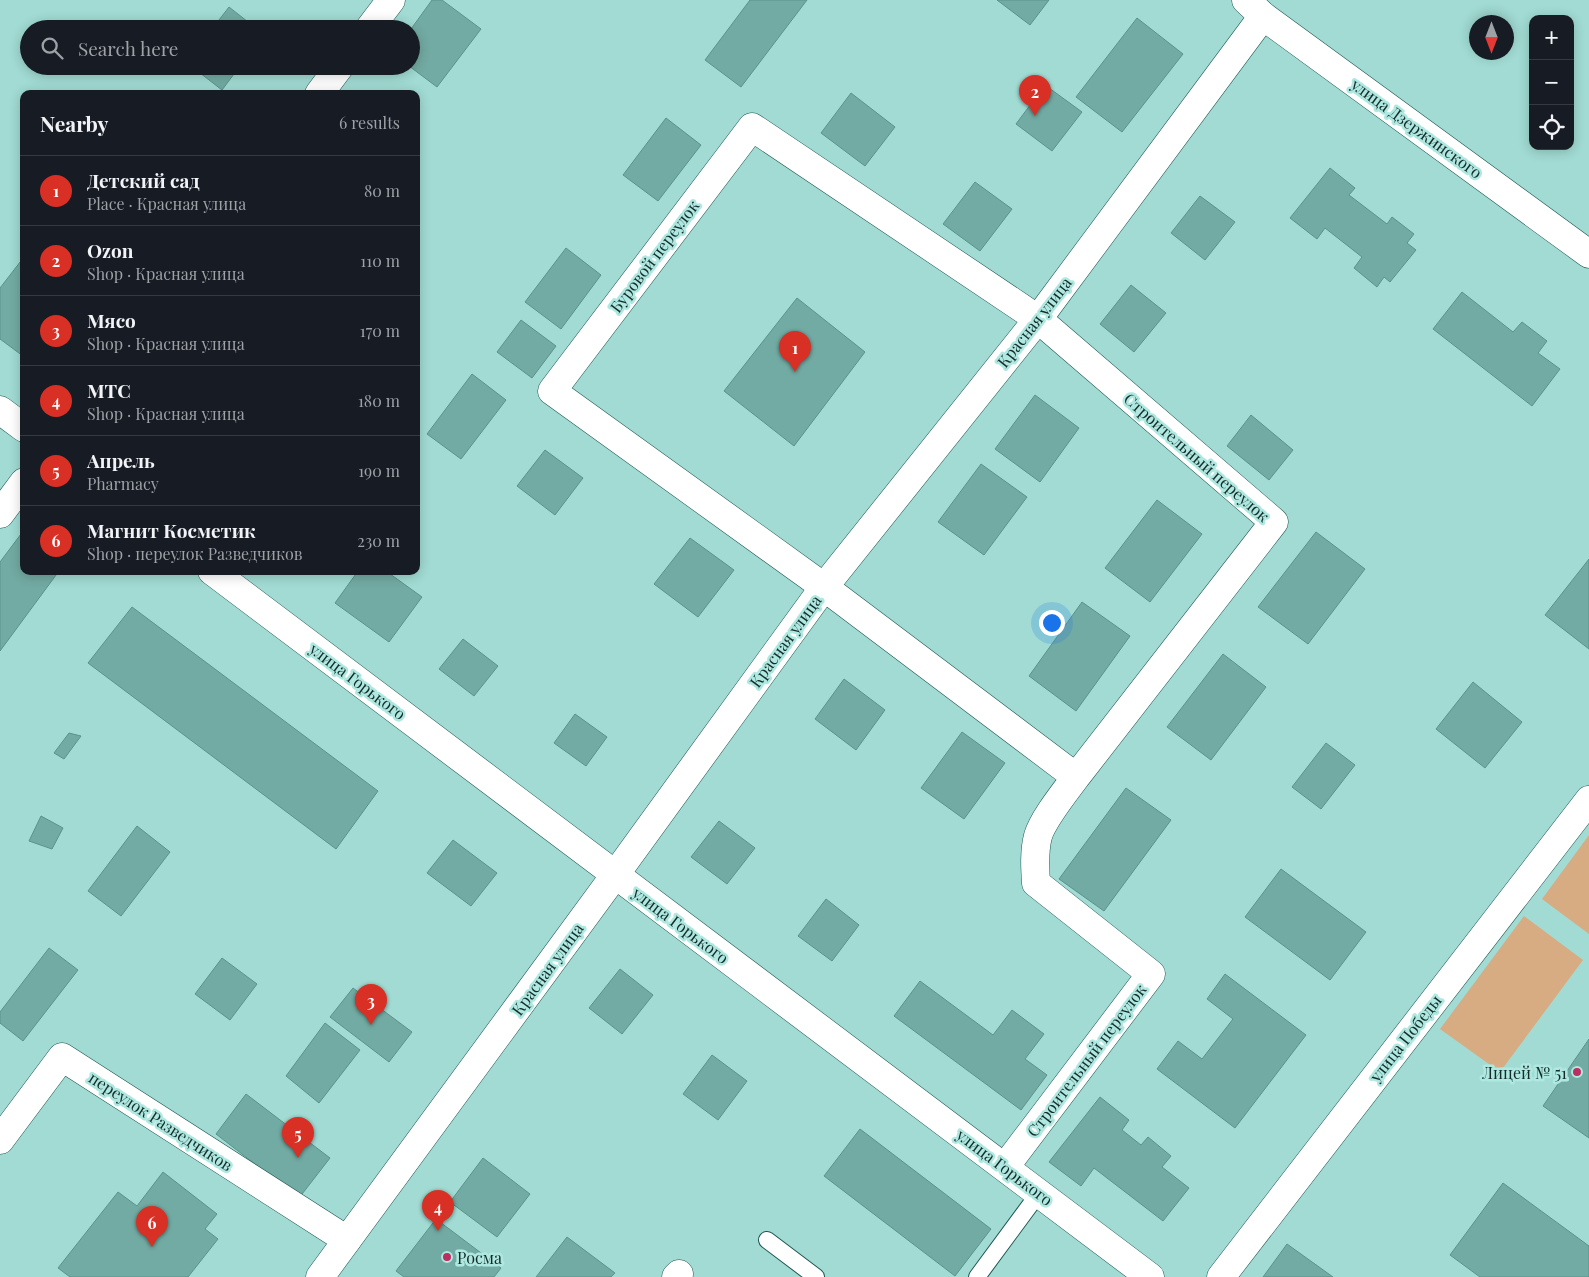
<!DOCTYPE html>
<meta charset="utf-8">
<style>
:root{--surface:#171b24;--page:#20242c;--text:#f1f3f6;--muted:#9ea1a6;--line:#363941;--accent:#d93025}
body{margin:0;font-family:"Playfair Display",serif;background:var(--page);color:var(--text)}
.controls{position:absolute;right:15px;top:15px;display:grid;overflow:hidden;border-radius:10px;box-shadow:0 2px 12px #0003}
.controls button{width:45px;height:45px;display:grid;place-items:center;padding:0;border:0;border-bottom:1px solid var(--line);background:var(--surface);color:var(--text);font:25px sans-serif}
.compass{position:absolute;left:1469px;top:15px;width:45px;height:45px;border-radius:50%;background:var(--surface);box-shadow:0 2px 12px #0003;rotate:180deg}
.you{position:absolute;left:1051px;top:622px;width:18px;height:18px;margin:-12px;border:4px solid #fff;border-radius:50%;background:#1a73e8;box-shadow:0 0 0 8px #1a73e833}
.badge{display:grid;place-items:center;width:32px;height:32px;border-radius:50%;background:var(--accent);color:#fff;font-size:16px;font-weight:700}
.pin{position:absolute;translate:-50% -41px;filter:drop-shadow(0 1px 2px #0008)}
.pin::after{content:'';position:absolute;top:26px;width:18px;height:15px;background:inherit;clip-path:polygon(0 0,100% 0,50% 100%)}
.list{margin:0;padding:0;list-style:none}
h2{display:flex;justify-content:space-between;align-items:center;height:65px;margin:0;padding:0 20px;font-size:21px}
h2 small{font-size:16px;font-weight:400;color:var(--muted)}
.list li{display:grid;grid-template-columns:32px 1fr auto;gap:15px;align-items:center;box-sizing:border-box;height:70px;padding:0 20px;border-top:1px solid var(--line)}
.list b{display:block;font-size:19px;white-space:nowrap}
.list p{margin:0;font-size:16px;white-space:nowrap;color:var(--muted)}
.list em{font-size:16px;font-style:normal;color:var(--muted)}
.icon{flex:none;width:28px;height:28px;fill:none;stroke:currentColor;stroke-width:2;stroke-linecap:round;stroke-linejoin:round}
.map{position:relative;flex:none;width:1589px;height:1277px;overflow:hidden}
.search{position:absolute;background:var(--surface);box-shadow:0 2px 12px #0003;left:20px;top:20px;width:400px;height:55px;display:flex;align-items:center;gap:12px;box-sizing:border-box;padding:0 18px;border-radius:28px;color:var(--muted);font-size:19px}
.panel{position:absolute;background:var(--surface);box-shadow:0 2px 12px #0003;left:20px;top:90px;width:400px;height:485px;border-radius:10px}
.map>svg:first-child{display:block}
</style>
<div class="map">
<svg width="1589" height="1277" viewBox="0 0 1589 1277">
<rect width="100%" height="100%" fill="#a1dbd3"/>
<path fill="#d8ac83" d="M1589,835V934L1542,899Z
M1524,916L1583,960L1500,1072L1440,1029Z"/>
<path fill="#72aba3" stroke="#5b938b" d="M432,0H442L481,29L437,87L409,66H411V29Z
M750,0H807L741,87L705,60Z
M997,0H1049L1030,25Z
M229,7L257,29H212Z
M1137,18L1183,54L1122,132L1076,97Z
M191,66H240L222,90Z
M1045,85L1082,112L1052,151L1016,124Z
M851,93L895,127L865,166L821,133Z
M666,118L701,145L658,201L623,175Z
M1330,168L1355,188L1349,195L1387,224L1392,217L1414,234L1407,243L1416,250L1390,282L1384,277L1377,287L1354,268L1362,257L1325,228L1317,239L1290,218Z
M975,182L1012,209L980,251L943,224Z
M1200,196L1235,222L1205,260L1171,233Z
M566,248L601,275L561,329L525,302Z
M24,257V355L23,356L0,339V288Z
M1131,285L1166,313L1134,352L1100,324Z
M1462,292L1513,332L1522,322L1547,341L1538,353L1560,369L1532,406L1433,329Z
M797,298L865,352L794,446L724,391Z
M521,320L556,346L532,378L497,352Z
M472,374L506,400L461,459L427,434Z
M1035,395L1079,428L1040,482L995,449Z
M1251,415L1293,450L1269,480L1227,446Z
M545,450L583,478L555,515L517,486Z
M981,464L1027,497L984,555L938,522Z
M1157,500L1202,534L1150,602L1105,568Z
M24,530V571H59L0,651V562Z
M1316,532L1365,569L1308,644L1258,607Z
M690,538L734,570L698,617L654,584Z
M1589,559V649L1545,615Z
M358,571H386L422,597L389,642L335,603Z
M1082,602L1130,636L1076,711L1029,676Z
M132,607L378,791L336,849L88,663Z
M463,639L498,666L474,696L439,669Z
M1223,654L1266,687L1211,760L1167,727Z
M844,679L885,710L856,750L815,719Z
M1473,682L1522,722L1485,768L1436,729Z
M575,714L607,737L586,766L554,743Z
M962,732L1005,763L964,819L921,788Z
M69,733L81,736L64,759L54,753Z
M1326,743L1355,765L1321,809L1292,787Z
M1126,788L1171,820L1104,911L1059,879Z
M41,816L63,828L52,849L29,841Z
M719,821L755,848L727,884L691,857Z
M137,826L170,852L121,916L88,891Z
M453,840L497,873L471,906L427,873Z
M1281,869L1366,932L1330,980L1245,917Z
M826,899L859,925L832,961L798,936Z
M49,948L78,970L23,1041L0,1023V1012Z
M222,958L257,984L230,1020L195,994Z
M620,969L653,995L622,1034L589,1008Z
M1225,974L1306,1035L1235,1128L1157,1069L1178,1041L1202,1059L1233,1019L1207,999Z
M920,981L993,1035L1012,1010L1044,1034L1025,1059L1047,1075L1021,1110L894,1016Z
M353,988L412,1032L389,1062L330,1017Z
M325,1023L360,1050L319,1103L286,1076Z
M1589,1039V1138L1543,1106Z
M712,1055L747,1081L718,1120L683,1094Z
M246,1094L330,1158L299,1198L216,1134Z
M1100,1097L1129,1120L1122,1130L1141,1145L1148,1137L1171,1156L1162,1167L1189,1188L1163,1221L1094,1168L1081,1186L1049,1162Z
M860,1129L991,1229L955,1276L824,1176Z
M483,1158L530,1194L497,1237L450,1202Z
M163,1172L217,1214L205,1229L218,1239L188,1277H70L58,1268L118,1192L137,1206Z
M1503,1183L1589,1246V1277H1480L1450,1255Z
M436,1219L501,1268L494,1277H404L396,1271Z
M567,1237L615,1273L611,1277H536Z
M1287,1244L1333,1277H1263Z"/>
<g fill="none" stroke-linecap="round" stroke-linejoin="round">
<defs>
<path id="service" d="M767,1240L816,1277
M977,1277L1039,1193"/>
<path id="minor" d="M1263,16L1589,254
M369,29L391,0
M319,94L340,66
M0,410L24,428
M0,514L24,482
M212,571L1150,1277
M0,1140L62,1057L347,1240
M1005,1167L1151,974L1036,883C1035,868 1034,851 1038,836C1043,819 1065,792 1076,777L1274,522L1038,319L752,127L552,391L824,587L1076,777
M676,1277L679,1274
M1221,1277L1589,800"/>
<path id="tertiary" d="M320,1277L615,875L824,587L1038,319L1263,16L1246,0"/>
</defs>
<use href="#service" stroke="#1d5750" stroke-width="18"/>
<use href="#minor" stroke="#1d5750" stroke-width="29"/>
<use href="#tertiary" stroke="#1d5750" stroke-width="29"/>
<use href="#service" stroke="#fff" stroke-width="16"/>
<use href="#minor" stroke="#fff" stroke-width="28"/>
<use href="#tertiary" stroke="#fff" stroke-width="28"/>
</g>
<g fill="#bc2e60" stroke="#aee8e0" stroke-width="2">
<circle cx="1577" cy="1072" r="5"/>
<circle cx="447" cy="1257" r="5"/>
</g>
<g text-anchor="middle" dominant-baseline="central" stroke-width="5" stroke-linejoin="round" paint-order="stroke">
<g font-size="16" fill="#142b28" stroke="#aee8e0">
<text transform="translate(1417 128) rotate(36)">улица Дзержинского</text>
<text transform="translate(654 256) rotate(-53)">Буровой переулок</text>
<text transform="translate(1034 322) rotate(-52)">Красная улица</text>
<text transform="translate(1197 457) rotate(41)">Строительный переулок</text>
<text transform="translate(785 641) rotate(-54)">Красная улица</text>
<text transform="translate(358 681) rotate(37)">улица Горького</text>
<text transform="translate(681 925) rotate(37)">улица Горького</text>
<text transform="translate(547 969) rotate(-54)">Красная улица</text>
<text transform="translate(1405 1038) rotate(-52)">улица Победы</text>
<text transform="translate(1086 1060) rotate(-53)">Строительный переулок</text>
<text transform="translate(161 1121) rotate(33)">переулок Разведчиков</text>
<text transform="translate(1005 1167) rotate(37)">улица Горького</text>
</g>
<g font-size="16" fill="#142b28" stroke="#aee8e0" text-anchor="end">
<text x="1567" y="1072">Лицей № 51</text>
<text x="457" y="1257" text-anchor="start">Росма</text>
</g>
</g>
</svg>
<div class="controls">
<button>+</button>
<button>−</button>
<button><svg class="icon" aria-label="locate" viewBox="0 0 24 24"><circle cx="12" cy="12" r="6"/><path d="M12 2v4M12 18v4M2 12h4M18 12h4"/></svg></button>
</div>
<svg class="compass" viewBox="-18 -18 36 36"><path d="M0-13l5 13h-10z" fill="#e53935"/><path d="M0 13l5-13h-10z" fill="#9ea1a6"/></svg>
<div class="you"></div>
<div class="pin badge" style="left:795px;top:372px">1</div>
<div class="pin badge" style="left:1035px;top:116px">2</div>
<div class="pin badge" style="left:371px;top:1025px">3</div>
<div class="pin badge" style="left:438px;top:1231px">4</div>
<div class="pin badge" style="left:298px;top:1158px">5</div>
<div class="pin badge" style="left:152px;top:1247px">6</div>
<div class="search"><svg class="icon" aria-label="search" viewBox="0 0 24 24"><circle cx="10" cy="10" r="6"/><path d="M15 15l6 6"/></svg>Search here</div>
<section class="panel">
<h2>Nearby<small>6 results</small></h2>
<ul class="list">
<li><span class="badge">1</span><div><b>Детский сад</b><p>Place · Красная улица</p></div><em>80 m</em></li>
<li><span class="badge">2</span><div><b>Ozon</b><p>Shop · Красная улица</p></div><em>110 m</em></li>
<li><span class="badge">3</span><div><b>Мясо</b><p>Shop · Красная улица</p></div><em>170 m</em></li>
<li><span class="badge">4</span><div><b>МТС</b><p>Shop · Красная улица</p></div><em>180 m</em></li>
<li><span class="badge">5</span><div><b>Апрель</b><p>Pharmacy</p></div><em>190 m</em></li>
<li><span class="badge">6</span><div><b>Магнит Косметик</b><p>Shop · переулок Разведчиков</p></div><em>230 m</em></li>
</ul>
</section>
</div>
